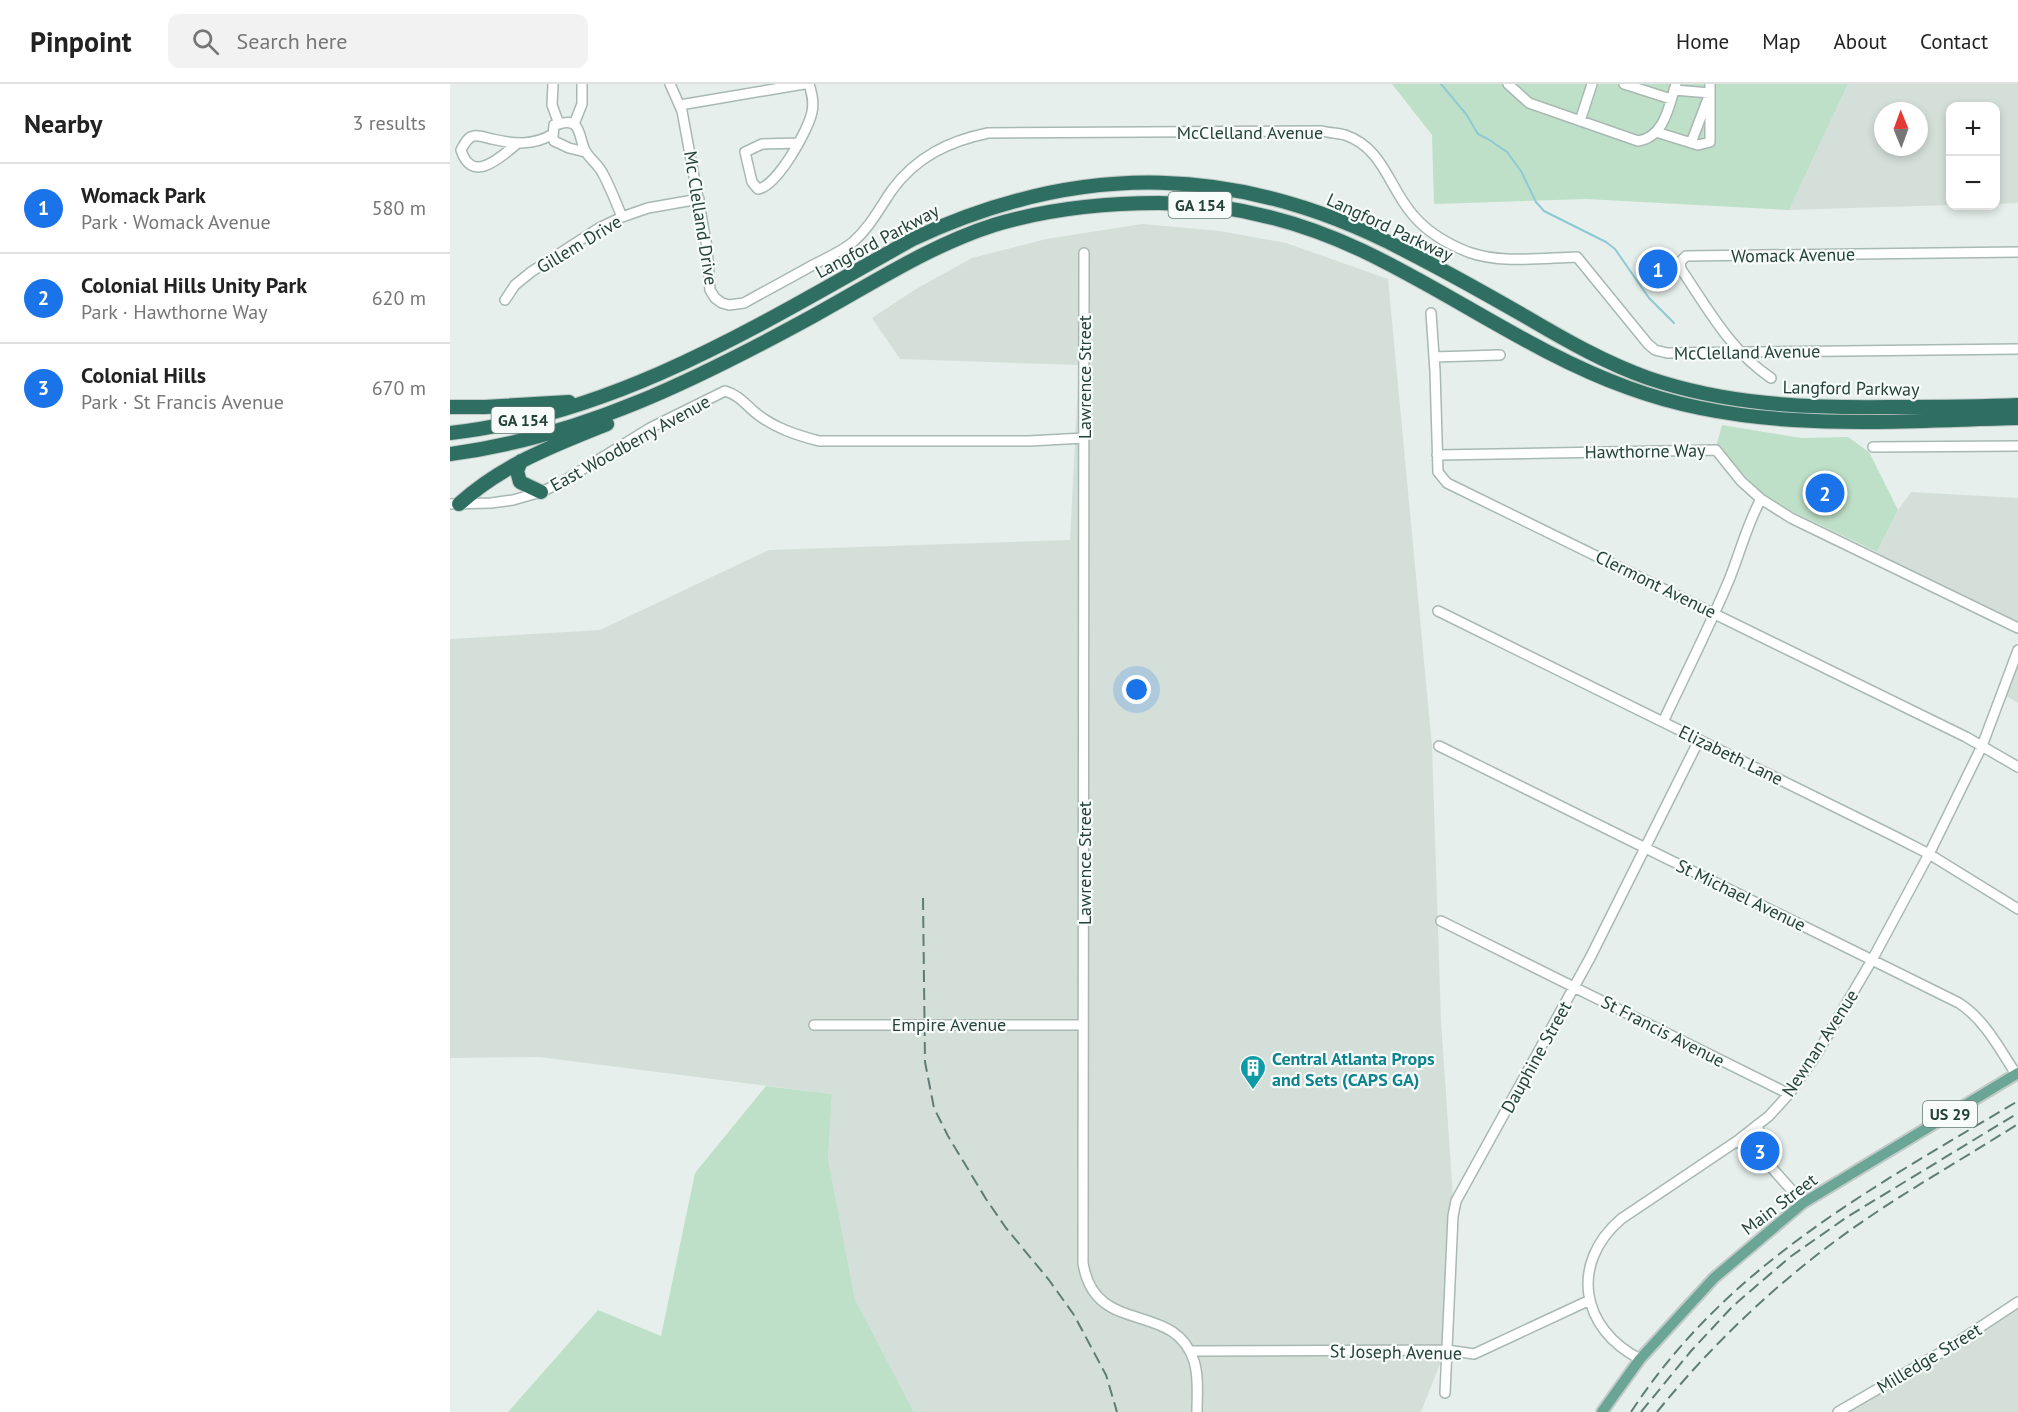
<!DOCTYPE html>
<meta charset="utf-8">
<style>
:root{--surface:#fff;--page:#f2f2f2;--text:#222;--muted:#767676;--line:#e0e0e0;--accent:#1a73e8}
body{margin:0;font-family:"PT Sans",sans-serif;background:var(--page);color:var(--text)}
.controls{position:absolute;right:18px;top:18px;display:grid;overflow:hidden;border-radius:12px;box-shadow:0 3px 9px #0003}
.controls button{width:54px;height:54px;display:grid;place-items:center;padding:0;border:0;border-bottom:2px solid var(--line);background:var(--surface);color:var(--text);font:30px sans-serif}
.compass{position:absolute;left:1424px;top:18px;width:54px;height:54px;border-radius:50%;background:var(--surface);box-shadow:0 3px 9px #0003;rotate:359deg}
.you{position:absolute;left:687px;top:606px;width:21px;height:21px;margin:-15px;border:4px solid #fff;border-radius:50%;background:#1a73e8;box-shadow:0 0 0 9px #1a73e833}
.badge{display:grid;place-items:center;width:39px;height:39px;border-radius:50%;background:var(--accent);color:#fff;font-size:20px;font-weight:700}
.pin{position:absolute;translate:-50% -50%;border:3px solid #fff;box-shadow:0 2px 6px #0006}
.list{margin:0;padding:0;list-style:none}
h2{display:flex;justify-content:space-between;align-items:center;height:78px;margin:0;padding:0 24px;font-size:26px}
h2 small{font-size:20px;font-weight:400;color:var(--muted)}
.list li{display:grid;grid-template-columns:39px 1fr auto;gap:18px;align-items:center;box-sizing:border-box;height:90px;padding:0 24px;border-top:2px solid var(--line)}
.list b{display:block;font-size:22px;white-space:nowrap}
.list p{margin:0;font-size:20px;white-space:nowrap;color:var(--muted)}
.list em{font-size:20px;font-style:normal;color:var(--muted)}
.icon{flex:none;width:33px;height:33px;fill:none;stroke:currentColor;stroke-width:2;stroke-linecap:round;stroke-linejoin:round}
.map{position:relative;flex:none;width:1568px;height:1328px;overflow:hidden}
header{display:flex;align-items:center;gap:36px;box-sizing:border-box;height:84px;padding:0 30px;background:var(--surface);border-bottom:2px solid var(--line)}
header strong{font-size:28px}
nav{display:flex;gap:33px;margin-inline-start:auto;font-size:21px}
.search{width:420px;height:54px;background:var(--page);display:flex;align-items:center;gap:15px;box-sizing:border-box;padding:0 21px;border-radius:12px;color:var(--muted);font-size:22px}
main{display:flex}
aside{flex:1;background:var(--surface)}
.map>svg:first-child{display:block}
</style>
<header>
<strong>Pinpoint</strong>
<div class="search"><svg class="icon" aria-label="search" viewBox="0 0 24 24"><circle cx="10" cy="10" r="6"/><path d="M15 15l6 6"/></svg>Search here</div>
<nav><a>Home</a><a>Map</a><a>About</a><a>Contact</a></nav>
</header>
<main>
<aside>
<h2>Nearby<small>3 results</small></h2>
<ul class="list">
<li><span class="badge">1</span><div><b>Womack Park</b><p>Park · Womack Avenue</p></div><em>580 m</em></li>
<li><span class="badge">2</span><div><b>Colonial Hills Unity Park</b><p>Park · Hawthorne Way</p></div><em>620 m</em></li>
<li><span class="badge">3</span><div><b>Colonial Hills</b><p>Park · St Francis Avenue</p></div><em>670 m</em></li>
</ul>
</aside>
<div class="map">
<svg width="1568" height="1328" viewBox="0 0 1568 1328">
<rect width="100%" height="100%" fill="#e6efeb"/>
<path fill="#d4dfda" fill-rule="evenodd" d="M1398,0H1568V119L1546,120V22H1500V121L1339,126ZM1433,27H1469V63H1433Z
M692,140L770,147L836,159L938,195L982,662L991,937L1004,1128L995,1267L971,1328H464L405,1215L378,1074L382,1010L89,973L0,974V555L150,546L319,466L620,456L629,281L450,275L422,234L466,205L522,174L596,155Z
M1461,408L1568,414V540L1423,477L1448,426Z
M1568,570V619L1548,607Z
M1568,1214V1328H1386L1556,1222Z"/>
<path fill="#bfe0c8" d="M942,0H1398L1339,126L1136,115L984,120L982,51Z
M1272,341L1351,354L1398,353L1419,368L1448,426L1427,468L1339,426L1316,413L1266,363Z
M316,1002L382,1010L378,1074L405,1215L464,1328H58L148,1226L211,1252L245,1089Z
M1305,1043L1320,1079L1290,1055Z"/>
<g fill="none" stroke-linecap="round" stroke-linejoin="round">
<path stroke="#8ec9d4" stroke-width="2" d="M991,0L1016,30L1028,50L1038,55L1057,68L1071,87L1086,118L1094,127L1156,158L1165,165L1199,214L1224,239"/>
<defs>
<path id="minor" d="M103,0L102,21L109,40C133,32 128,56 136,68C140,75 149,81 153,90C160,103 166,118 172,133
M220,0L232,27L257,163L260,206L265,214L272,219L279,221L294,219C317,206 340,194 363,181C376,174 391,168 403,158C420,143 429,125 442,106C466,73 499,57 538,49L872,47C879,49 888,49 895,51C931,63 938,99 959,126C973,145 995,159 1018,168C1051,180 1092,174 1127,173L1198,260L1205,266L1217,269L1568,265
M1058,0L1079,19L1188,57C1215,53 1219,21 1226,0
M1174,0L1221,15
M1224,6L1260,9L1241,59
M230,21L354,0
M1130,37L1142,0
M109,40L104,41L103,53L104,57L119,64L135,68
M124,40L132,20V0
M1206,48L1248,61L1260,58V0
M68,59C51,73 22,101 11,66C14,61 17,53 24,52C29,51 37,54 42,55C64,60 83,62 103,50
M348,59L312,60L295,68L302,98L308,105C327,102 358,47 362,28C364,18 362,10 359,0
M634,169L633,1179C645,1254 724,1215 744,1277C749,1293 747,1311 747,1328
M55,216L65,201L81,188L149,144L172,133L198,124L249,115
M981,229L985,287L988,388L997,399L1516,653L1568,683
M984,273L1050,271
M1321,294C1280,266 1258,225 1231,185L1230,178L1236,172L1568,168
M1423,363L1568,362
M987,371L1266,366L1291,397L1311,415L1341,434L1568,544
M0,420L41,419L63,416L91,408L112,398L200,344L275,307C289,311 296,321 307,330C325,344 346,351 369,357H579L634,354
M988,527L1444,752L1479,770L1568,825
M1213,638C1235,591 1259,544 1279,496C1290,469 1297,440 1311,415
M989,662L1509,919C1535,936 1549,964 1566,990
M991,837L1339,1010
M364,941H633
M1307,1041L1321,1083
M1287,1057L1321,1083L1353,1119
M740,1267L997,1266L1024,1270L1140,1216
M1190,1275C1131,1245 1119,1180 1171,1135L1287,1057L1319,1032L1339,1010L1368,968L1422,876L1479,770L1532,662L1568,566
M995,1309L1003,1132L1006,1117L1140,874L1249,656
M1388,1328L1497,1265L1568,1218"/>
<path id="major" d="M1152,1328L1190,1275L1264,1194L1353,1119L1568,989"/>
<path id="highway" d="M0,323H35L119,318
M0,349C171,330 317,236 463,155C632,76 791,80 956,167C997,188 1038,211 1078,234C1117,257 1156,279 1198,294C1277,321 1357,324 1440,323C1483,323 1525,323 1568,321
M0,370C132,353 250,294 365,231C423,199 481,161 544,141C597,125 654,119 709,119C779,119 849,137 911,166C1002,209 1084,270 1179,304C1304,350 1438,337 1568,334
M71,377L67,387L70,398L91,408
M9,420C52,381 104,361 157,340"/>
</defs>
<use href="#minor" stroke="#a8b8b2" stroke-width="12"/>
<use href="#major" stroke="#c2cac8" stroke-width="14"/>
<use href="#highway" stroke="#c2cac8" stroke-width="16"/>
<use href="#minor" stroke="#fff" stroke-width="9"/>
<use href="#major" stroke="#6aa596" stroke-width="10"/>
<use href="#highway" stroke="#2f6f62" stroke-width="14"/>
<path stroke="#5f7d75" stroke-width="2" stroke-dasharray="12 6" stroke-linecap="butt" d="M473,814L475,978L484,1024L498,1052L536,1115L556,1144L599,1196L624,1231L656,1291L667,1328
M1181,1328C1277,1181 1422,1104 1568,1017
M1191,1328L1241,1267L1283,1222L1340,1173L1397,1133L1568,1029
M1207,1328C1259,1264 1321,1204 1388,1155C1445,1113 1508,1078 1568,1040"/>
</g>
<defs>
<symbol id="building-pin" viewBox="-11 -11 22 30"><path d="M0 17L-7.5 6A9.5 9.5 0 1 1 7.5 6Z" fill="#0f9aa8" stroke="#f7fbf9"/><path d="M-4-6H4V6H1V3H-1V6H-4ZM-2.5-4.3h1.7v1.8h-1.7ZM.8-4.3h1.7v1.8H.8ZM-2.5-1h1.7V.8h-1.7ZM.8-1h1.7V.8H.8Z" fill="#fff"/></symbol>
</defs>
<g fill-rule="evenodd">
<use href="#building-pin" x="788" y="969" width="30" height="40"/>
</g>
<g text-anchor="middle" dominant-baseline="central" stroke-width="4.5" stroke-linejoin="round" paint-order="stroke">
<g fill="#f7fbf9" stroke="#637a73" stroke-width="1.5">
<rect x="718.5" y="108" width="63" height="26" rx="4.5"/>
<rect x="41.5" y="323" width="63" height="26" rx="4.5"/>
<rect x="1473" y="1017" width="54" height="26" rx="4.5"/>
</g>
<g font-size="16" font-weight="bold" fill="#24423a">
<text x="750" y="121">GA 154</text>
<text x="73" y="336">GA 154</text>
<text x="1500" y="1030">US 29</text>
</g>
<g font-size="18" fill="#24423a" stroke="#f7fbf9">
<text x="800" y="48">McClelland Avenue</text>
<text transform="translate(251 134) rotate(81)">Mc Clelland Drive</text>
<text transform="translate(940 143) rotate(25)">Langford Parkway</text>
<text transform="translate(427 157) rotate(-28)">Langford Parkway</text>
<text transform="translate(129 160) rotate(-31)">Gillem Drive</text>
<text transform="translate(1343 171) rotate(-1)">Womack Avenue</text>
<text transform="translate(1297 268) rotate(-1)">McClelland Avenue</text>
<text transform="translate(634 293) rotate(-90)">Lawrence Street</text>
<text transform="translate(1401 304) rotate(1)">Langford Parkway</text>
<text transform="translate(180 359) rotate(-29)">East Woodberry Avenue</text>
<text transform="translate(1195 367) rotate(-1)">Hawthorne Way</text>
<text transform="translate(1206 500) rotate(26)">Clermont Avenue</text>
<text transform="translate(1281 671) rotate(26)">Elizabeth Lane</text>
<text transform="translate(634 779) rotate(-90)">Lawrence Street</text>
<text transform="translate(1291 811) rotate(26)">St Michael Avenue</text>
<text x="499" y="940">Empire Avenue</text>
<text transform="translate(1213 947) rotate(27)">St Francis Avenue</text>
<text transform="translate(1370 959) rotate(-57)">Newnan Avenue</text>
<text transform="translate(1086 973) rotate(-61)">Dauphine Street</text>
<text transform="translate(1329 1120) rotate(-37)">Main Street</text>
<text transform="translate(946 1268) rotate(1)">St Joseph Avenue</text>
<text transform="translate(1479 1274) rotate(-31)">Milledge Street</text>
</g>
<g font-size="18" font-weight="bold" fill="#0d838f" stroke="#f7fbf9" text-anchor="start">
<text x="822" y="974">Central Atlanta Props<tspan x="822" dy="21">and Sets (CAPS GA)</tspan></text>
</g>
</g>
</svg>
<div class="controls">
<button>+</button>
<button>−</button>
</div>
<svg class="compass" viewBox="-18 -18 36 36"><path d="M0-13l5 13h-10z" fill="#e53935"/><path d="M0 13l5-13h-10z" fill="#767676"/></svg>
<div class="you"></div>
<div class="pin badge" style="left:1208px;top:185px">1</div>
<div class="pin badge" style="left:1375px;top:409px">2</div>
<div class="pin badge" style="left:1310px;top:1067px">3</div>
</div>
</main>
